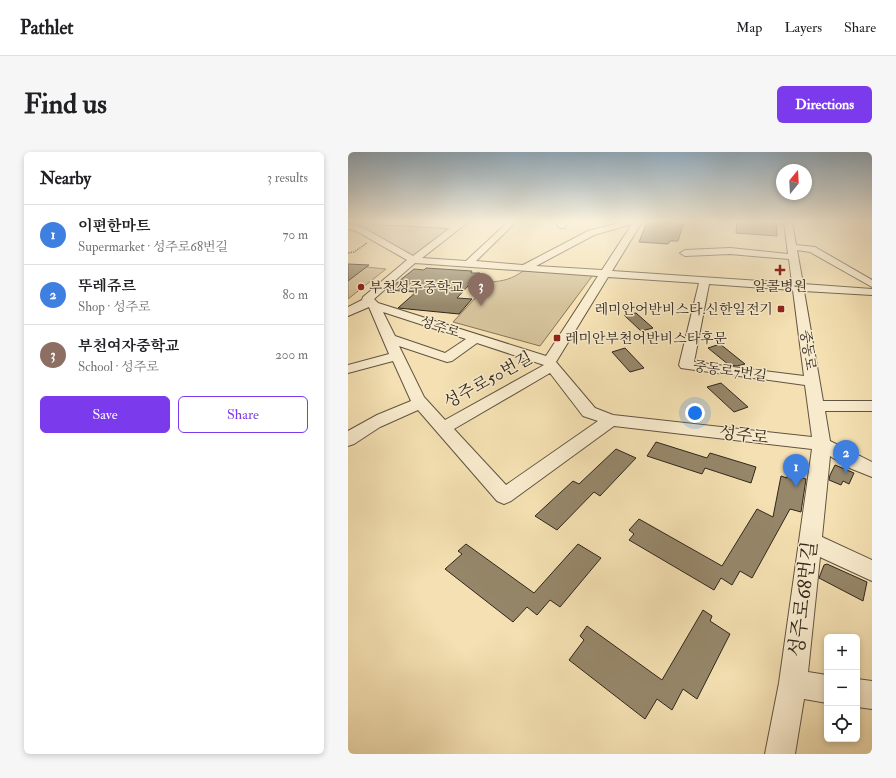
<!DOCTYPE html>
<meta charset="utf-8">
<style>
:root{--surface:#fff;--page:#f6f6f6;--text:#202124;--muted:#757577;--line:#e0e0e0;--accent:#7c3aed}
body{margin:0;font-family:"IM FELL Double Pica","Noto Serif KR",serif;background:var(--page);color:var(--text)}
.controls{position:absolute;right:12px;bottom:12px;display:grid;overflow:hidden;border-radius:6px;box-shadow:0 2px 6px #0003}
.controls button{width:36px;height:36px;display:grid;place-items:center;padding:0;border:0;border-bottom:1px solid var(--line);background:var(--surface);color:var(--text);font:20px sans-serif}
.compass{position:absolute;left:428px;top:12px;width:36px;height:36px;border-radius:50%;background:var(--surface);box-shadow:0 2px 6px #0003;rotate:18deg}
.you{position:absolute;left:347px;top:261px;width:14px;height:14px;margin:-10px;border:3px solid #fff;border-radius:50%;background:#1a73e8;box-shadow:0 0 0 6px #1a73e833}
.badge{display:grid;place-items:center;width:26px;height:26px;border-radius:50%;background:var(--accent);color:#fff;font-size:13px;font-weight:700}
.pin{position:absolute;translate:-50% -33px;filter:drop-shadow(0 1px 2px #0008)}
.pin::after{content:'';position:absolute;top:21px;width:14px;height:12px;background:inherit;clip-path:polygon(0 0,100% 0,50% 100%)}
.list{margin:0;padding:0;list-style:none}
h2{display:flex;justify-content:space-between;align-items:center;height:52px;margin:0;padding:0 16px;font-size:17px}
h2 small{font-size:13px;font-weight:400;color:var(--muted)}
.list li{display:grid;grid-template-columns:26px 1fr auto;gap:12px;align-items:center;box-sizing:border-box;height:60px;padding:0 16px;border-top:1px solid var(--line)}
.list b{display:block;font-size:15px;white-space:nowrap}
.list p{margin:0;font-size:13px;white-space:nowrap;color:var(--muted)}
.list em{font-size:13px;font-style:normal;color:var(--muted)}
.actions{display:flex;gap:8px;padding:12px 16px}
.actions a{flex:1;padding:9px 0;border:1px solid var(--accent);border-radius:6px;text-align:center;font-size:14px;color:var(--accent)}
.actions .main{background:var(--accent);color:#fff}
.icon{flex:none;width:22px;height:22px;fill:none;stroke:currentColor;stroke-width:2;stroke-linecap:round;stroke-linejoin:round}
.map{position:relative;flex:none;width:524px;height:602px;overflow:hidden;border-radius:6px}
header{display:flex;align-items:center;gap:24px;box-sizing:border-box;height:56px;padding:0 20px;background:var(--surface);border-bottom:1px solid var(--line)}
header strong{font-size:19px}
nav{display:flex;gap:22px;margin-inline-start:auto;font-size:14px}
.intro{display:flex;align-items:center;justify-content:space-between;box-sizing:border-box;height:96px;padding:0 24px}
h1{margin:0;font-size:28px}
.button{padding:10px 18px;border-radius:6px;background:var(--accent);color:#fff;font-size:14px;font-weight:700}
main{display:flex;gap:24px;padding:0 24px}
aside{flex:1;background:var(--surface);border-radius:6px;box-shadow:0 2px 6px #0003}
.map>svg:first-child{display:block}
</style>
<header>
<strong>Pathlet</strong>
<nav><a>Map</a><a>Layers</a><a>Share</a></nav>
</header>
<div class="intro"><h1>Find us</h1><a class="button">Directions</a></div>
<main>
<aside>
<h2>Nearby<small>3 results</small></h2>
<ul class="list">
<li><span class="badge" style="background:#3f7fe0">1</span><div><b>이편한마트</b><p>Supermarket · 성주로68번길</p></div><em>70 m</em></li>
<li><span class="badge" style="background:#3f7fe0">2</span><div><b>뚜레쥬르</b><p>Shop · 성주로</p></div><em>80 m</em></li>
<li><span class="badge" style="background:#8d6e63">3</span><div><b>부천여자중학교</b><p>School · 성주로</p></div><em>200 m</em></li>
</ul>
<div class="actions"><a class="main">Save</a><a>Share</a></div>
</aside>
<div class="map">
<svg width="524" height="602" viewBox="0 0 524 602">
<rect width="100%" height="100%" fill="#f4e0b2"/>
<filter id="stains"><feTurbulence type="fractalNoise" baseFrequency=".005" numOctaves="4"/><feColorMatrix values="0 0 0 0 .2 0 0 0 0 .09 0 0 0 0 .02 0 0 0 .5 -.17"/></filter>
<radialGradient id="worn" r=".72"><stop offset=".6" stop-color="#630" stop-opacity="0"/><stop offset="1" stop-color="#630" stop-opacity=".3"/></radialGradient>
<path fill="#d3c098" stroke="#82735a" d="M5,70H16L108,75L65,107L0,73Z
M18,115L38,117L0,147V124Z
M175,119L245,123L192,194L105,170L142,130C156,129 164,127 175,119Z"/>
<path fill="#96876a" stroke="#30261c" d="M299,70H336L330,89H322L320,92L291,90Z
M389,70H428L429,84L388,81Z
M0,112L21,113L0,129Z
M78,116L124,119L123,121H132L109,146L124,147L111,162L50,156L68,140L40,138L66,117L76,118Z
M288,161L305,176L293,179L276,163Z
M372,192L397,212L389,214L381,213L360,196Z
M277,196L296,216L282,220L264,200Z
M373,231L400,255L386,260L359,235Z
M308,290L359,306L362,301L408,315L403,331L357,316L354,322L299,304Z
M268,297L288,306L252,344L246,340L209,378L187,364L225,329L231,332Z
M487,313L506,321L501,332L495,329L493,333L481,328L482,323Z
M440,320L458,327L453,360L442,357L404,426L392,419L384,433L373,426L366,438L281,388L286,382L281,378L291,367L374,414L409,357L425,365L433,324L439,326Z
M118,392L186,441L230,392L253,406L212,455L202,448L189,463L179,455L165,470L97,417L114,402L110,399Z
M479,412L519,430L515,449L471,426L476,413Z
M355,458L364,464L362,469L382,482L349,547L335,537L324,558L309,547L297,567L221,508L236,488L232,484L239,474L314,528Z"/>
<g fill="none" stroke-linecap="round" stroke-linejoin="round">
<defs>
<path id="minor" d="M22,70L109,71L120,70L74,106L118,109L160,70H168L128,109L175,113L240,79L275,70H294L264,119L444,131L441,107L382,102L337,104L332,101L337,98L382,96L440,102L436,70H444L448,93L467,95L524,128V135L462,100L449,98L455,132L524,137V143L456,139L475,249H524V259H477L482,289L524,310V325L499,315L482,304L474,385L524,408V429L472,405L460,520L479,523V551L456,547L447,602H417L431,531L464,297L266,274L163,349L156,352L149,349L70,258L32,275L6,292L0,294V279L29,263L63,249L45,209L0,221V213L41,202L21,155L0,164V155L14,148L15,145L59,108L8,79L0,77V72L14,75L65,104L102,76L26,72ZM284,72L254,118L188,114L246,83ZM67,111L250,124L198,204L30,151L26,147ZM260,125L351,131L331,213L333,216L457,233L464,285L265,263L247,256L208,210ZM361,132L445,138L456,224L346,210ZM35,160L118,187L97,201L47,184ZM129,191L196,213L97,268L76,245L51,194L99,210L104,209ZM202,221L235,264L250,269L158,333L106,277Z
M212,70H220L216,76H213L209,74Z
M509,527L524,529V557L509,555Z"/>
</defs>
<use href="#minor" stroke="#615442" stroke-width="2"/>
<path stroke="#30261c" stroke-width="1.5" stroke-dasharray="1.5 1" stroke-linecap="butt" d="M0,101L6,100L19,91"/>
<use href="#minor" fill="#f8ebcd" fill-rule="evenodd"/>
</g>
<linearGradient id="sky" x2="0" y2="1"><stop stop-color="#92acbe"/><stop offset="0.45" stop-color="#faf1dc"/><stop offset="1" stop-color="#faf1dc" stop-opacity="0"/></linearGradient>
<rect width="524" height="154" fill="url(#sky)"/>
<g fill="#8f2418" stroke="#f8ebcd" stroke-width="1.5">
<path d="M430 112h4v4h4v4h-4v4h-4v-4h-4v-4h4z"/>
<circle cx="13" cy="135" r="4"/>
<rect x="429" y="153" width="8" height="8" rx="2"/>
<rect x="205" y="182" width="8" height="8" rx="2"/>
</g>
<g text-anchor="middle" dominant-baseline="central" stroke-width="3" stroke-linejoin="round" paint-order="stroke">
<g font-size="14" fill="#30261c" stroke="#f8ebcd" text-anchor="start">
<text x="432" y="134" text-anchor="middle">알콜병원</text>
<text x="21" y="135">부천성주중학교</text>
<text x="425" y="157" text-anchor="end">레미안어반비스타.신한일전기</text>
<text x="217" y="186">레미안부천어반비스타후문</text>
</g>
<g font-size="14" fill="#30261c" stroke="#f8ebcd">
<text transform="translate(92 175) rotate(18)">성주로</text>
<text transform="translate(460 198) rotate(81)">중동로</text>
<text transform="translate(382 219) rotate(8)">중동로7번길</text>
</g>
<g font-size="17" fill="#30261c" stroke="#f8ebcd">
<text transform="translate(140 228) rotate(-29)">성주로50번길</text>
<text transform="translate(396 283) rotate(7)">성주로</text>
</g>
<g font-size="20" fill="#30261c" stroke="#f8ebcd">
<text transform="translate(455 447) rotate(-83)">성주로68번길</text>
</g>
</g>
<rect width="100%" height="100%" filter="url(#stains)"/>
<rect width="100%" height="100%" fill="url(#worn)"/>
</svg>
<div class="controls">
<button>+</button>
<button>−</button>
<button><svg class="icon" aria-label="locate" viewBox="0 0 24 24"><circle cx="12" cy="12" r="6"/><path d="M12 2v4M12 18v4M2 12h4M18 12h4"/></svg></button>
</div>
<svg class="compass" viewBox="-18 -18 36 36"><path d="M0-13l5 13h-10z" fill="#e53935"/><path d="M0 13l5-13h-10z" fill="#757577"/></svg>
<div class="you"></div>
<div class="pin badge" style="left:448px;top:335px;background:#3f7fe0">1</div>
<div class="pin badge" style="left:498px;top:321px;background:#3f7fe0">2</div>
<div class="pin badge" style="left:133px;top:154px;background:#8d6e63">3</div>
</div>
</main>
